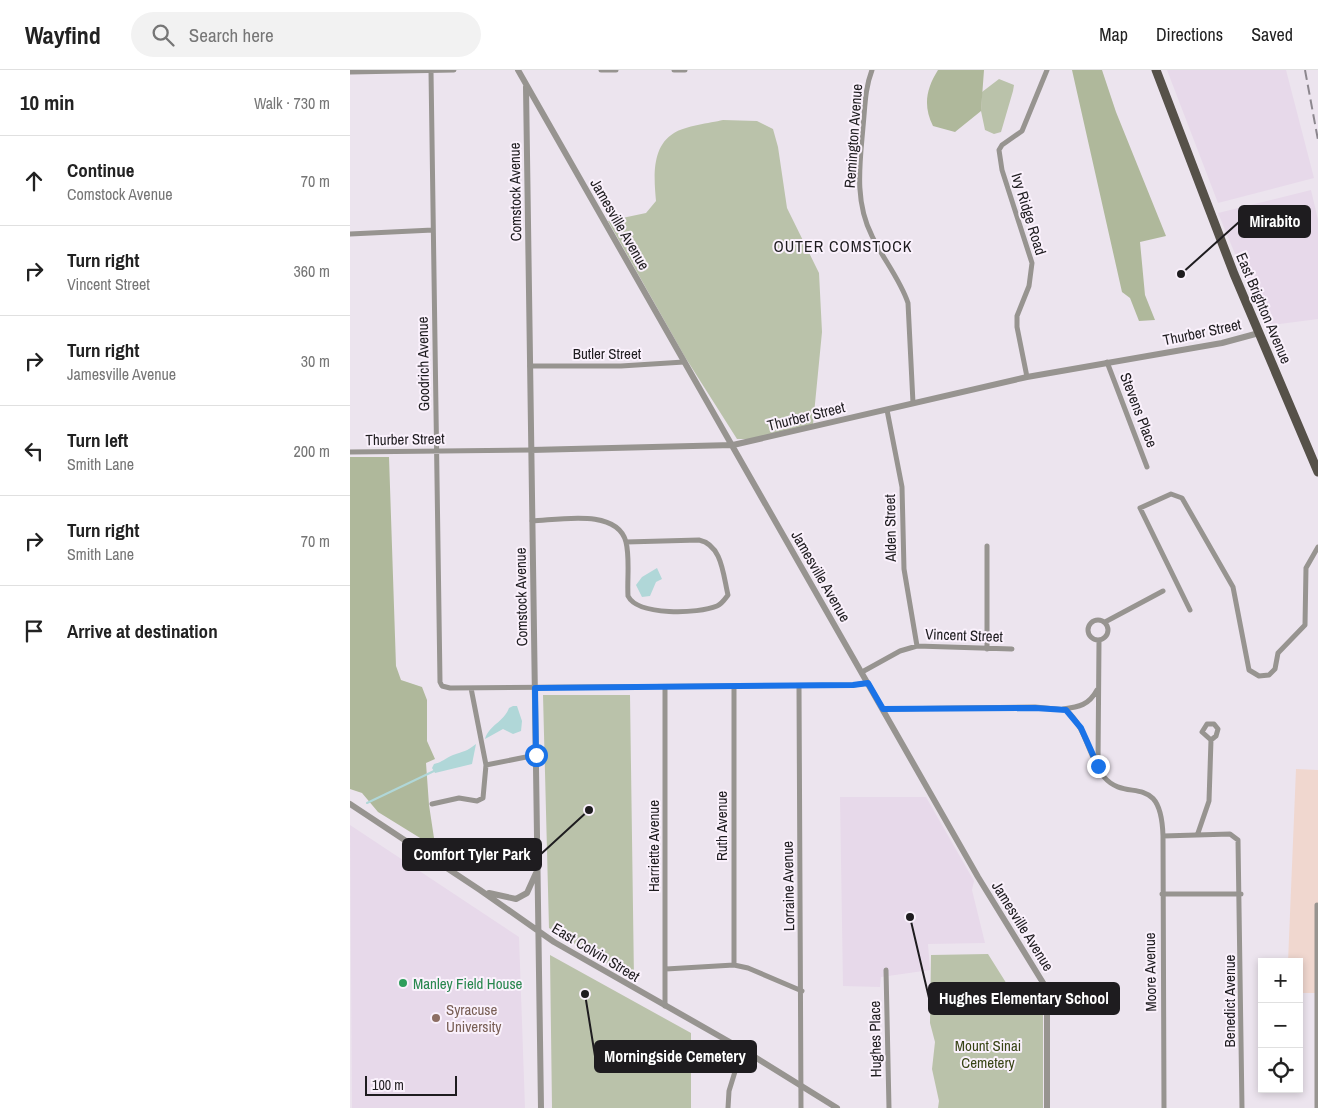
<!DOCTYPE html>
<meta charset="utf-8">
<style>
:root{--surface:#fff;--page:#f2f2f2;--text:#222;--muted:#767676;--line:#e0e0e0}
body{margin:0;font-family:"Archivo Narrow",sans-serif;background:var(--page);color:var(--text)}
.controls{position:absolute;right:15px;bottom:15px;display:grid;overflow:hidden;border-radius:0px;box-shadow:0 2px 8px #0003}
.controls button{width:45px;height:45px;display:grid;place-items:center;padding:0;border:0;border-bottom:1px solid var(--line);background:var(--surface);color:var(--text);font:25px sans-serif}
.scale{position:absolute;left:15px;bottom:12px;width:92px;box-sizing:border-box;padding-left:5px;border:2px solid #1e1c1f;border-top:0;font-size:14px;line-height:18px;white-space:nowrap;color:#1e1c1f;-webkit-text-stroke:4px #faf1fc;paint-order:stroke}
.stop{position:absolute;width:15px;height:15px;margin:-11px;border:4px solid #1a73e8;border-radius:50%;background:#fff}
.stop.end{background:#1a73e8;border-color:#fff;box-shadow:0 1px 5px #0008}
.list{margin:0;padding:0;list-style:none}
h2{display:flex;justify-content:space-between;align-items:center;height:65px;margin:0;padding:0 20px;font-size:21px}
h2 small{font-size:16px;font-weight:400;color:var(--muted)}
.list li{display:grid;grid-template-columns:32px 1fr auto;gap:15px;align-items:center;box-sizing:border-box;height:90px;padding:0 20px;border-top:1px solid var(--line)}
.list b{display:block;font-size:19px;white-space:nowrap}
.list p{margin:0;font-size:16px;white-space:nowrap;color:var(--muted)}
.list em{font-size:16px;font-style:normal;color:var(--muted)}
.icon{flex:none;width:28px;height:28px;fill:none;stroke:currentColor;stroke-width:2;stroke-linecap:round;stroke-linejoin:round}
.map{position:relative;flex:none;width:968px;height:1038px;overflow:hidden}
header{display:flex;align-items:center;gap:30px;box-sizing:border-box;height:70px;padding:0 25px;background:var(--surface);border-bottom:1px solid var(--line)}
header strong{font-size:24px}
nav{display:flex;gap:28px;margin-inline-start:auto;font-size:18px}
.search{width:350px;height:45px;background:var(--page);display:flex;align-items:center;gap:12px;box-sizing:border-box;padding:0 18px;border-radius:28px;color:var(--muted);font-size:19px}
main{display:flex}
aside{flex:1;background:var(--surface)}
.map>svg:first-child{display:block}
</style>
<header>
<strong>Wayfind</strong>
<div class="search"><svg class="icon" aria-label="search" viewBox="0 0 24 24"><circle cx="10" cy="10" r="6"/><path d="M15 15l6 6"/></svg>Search here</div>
<nav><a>Map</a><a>Directions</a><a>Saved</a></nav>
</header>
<main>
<aside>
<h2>10 min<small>Walk · 730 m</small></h2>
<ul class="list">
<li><svg class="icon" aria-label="ahead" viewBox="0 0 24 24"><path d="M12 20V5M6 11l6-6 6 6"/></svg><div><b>Continue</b><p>Comstock Avenue</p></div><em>70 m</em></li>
<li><svg class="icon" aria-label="right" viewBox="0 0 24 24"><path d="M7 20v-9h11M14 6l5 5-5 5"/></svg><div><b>Turn right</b><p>Vincent Street</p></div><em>360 m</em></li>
<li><svg class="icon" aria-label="right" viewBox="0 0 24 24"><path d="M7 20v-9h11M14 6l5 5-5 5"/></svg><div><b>Turn right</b><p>Jamesville Avenue</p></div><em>30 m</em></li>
<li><svg class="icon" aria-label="left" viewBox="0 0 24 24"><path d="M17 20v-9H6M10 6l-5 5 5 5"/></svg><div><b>Turn left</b><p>Smith Lane</p></div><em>200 m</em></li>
<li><svg class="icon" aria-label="right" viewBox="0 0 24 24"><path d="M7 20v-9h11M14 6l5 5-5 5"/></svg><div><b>Turn right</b><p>Smith Lane</p></div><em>70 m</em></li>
<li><svg class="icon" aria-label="arrive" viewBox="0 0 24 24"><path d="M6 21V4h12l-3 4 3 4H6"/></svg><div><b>Arrive at destination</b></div></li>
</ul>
</aside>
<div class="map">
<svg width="968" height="1038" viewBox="0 0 968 1038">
<rect width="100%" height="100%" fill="#ece4ee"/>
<path fill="#f0d7cf" d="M946,699L968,700V923H949V892H938Z"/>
<path fill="#e7d9ea" d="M817,0H936L964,108L868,133Z
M961,120L968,150V249L915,256L868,143Z
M490,727H576L624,811L622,820L635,873L578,874L580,900L531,907L530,917L493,916Z
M0,755L169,867L175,1038H2Z"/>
<path fill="#bac2aa" d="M649,9L664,15L663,21L651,62L644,64L635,60L631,41L632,22Z
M373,50L407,51L423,59L428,77L437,138L469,203L472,262L463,354L406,369H387L335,287L258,151L296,143L306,131C304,108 301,77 324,63C335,56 360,53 373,50Z
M193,625H280L284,910L199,858Z
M638,884L672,938L693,939V1038H588L589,1031L582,999L585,972L580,953L581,885Z
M200,885L341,963V1038H202Z"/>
<path fill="#afb89b" d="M588,0H634L631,41L605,62L583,56C573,36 576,19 588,0Z
M722,0H752L766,42L816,166L790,172L795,225L805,250L789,251L780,228L772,222Z
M0,387H39L46,596L51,610L72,617L77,630V671L85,689L76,693L79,735L84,768L75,771L28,742L12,723L0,719Z"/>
<path fill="#b0d7d8" d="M307,498L312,509L306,512L300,526L292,527L286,515L292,507Z
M163,636H167L172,651L171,661L163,664L153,659L135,669C139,655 154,652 159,638Z
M126,674L122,694L85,703L82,698L84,694C93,692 95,688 103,685C114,681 116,682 126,674Z"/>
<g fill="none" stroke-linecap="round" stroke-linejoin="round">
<path stroke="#b0d7d8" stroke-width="2" d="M17,733L84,701"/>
<path stroke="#979490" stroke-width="5" d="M251,0H266
M324,0H335
M522,0C515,18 515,37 513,57C510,93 504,131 522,166C533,189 550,209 558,233L563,333
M81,1L90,612L92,616L100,618L503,615L518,613
M0,2L104,0
M0,164L83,160
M757,292L797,397
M180,296H271L334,292
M677,307L667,257V246L679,216L682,193L652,100L649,80L652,75L672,61L697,0
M537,340L552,417L554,499L567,576
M0,382L181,380
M182,451C209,450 267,438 276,472C280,488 277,509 278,526C288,546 348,544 367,536C372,534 375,529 378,525C373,504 372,475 349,470L276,472
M637,476V579
M840,540L790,438L821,424L832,428L883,517L899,600L909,606L919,605L925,599L928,583L955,555L956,498L968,477
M738 560a10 10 0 1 1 20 0a10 10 0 1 1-20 0Z
M755,552L813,521
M512,602L550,581L567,576L662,579
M449,616L451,1038
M315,617V936
M384,617V895
M533,639L685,637L716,640C737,658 738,687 754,707C777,734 811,700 813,766L814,1038
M713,639C729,637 739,635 747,620
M748,693L749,571
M136,695L186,685
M82,734L109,728L127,731L133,728L136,695L121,618
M848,763L859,731L861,670L866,666L868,659L864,654H857L852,662L861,670
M813,766L880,764L888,770L892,1038
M812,824H891
M967,835V1038
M316,899L384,895L398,898L452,921
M536,900L539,1038
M378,1038L379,1021L392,979"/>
<path stroke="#979490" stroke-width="6" d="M168,0L628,807L695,916L697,925V1038
M176,17L191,1038
M181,380L383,375L677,307L872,273L909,263
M0,734L130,820L204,872L392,979L487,1038
M139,823L166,829L177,823L186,803"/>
<path stroke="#565149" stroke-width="9" d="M806,0L884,204L968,402"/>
<path stroke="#8c878e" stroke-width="2" stroke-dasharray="10 5" stroke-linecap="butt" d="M955,0L968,70"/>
</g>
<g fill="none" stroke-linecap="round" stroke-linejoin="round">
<path stroke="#1a73e8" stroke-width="6" d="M186,685L185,618L503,615L518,613L533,639L685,638L716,640L731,658L748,696"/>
</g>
<circle fill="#2e9e5b" stroke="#faf1fc" stroke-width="2" cx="53" cy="913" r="5"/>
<circle fill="#8d6e63" stroke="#faf1fc" stroke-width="2" cx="86" cy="948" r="5"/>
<g text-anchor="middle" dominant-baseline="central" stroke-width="4" stroke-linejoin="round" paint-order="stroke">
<g font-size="15" fill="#1e1c1f" stroke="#faf1fc">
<text transform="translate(503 66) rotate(-86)">Remington Avenue</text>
<text transform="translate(165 122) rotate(-91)">Comstock Avenue</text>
<text transform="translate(679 144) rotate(73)">Ivy Ridge Road</text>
<text transform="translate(270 154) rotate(60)">Jamesville Avenue</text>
<text transform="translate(914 238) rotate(67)">East Brighton Avenue</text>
<text transform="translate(852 262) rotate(-12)">Thurber Street</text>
<text x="257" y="283">Butler Street</text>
<text transform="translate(73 294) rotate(-91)">Goodrich Avenue</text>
<text transform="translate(789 340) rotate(69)">Stevens Place</text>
<text transform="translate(456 346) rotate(-14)">Thurber Street</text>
<text transform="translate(55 369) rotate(-1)">Thurber Street</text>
<text transform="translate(540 458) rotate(-91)">Alden Street</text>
<text transform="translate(471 506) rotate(60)">Jamesville Avenue</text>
<text transform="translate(171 527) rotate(-91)">Comstock Avenue</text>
<text transform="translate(614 565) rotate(2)">Vincent Street</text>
<text transform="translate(371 756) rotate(-90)">Ruth Avenue</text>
<text transform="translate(303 776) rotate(-90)">Harriette Avenue</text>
<text transform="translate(438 816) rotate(-91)">Lorraine Avenue</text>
<text transform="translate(673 856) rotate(58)">Jamesville Avenue</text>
<text transform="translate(246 882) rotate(31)">East Colvin Street</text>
<text transform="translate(800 902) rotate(-91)">Moore Avenue</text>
<text transform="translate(879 931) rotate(-90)">Benedict Avenue</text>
<text transform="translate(525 969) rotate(-91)">Hughes Place</text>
</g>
<g font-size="15" fill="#27864d" stroke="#faf1fc" text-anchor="start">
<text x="63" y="913">Manley Field House</text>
</g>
<g font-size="15" fill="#785e54" stroke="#faf1fc" text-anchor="start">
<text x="96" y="939">Syracuse<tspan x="96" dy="17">University</tspan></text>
</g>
<g font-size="15" fill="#374314" stroke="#faf1fc">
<text x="638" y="975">Mount Sinai<tspan x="638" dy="17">Cemetery</tspan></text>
</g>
<g font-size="16" letter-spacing="1" fill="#1e1c1f" stroke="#faf1fc">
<text x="493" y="176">OUTER COMSTOCK</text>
</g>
</g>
<path fill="none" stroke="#1e1c1f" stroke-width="2" d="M831 204L889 152M239 740L191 784M560 847L579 928M235 924L245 986"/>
<g fill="#1e1c1f" stroke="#faf1fc" stroke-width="2">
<circle cx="831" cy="204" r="5"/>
<circle cx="239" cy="740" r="5"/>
<circle cx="560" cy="847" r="5"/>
<circle cx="235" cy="924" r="5"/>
</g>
<g fill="#1e1c1f" stroke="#1e1c1f" stroke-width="2">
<rect x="889" y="136" width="71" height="31" rx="5"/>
<rect x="53" y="769" width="138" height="31" rx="5"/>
<rect x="579" y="913" width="190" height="31" rx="5"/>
<rect x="245" y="971" width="161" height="31" rx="5"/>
</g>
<g font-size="16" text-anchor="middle" font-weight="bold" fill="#fff">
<text x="925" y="157">Mirabito</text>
<text x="122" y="790">Comfort Tyler Park</text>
<text x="674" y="934">Hughes Elementary School</text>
<text x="325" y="992">Morningside Cemetery</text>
</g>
</svg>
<div class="controls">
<button>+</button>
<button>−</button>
<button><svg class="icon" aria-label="locate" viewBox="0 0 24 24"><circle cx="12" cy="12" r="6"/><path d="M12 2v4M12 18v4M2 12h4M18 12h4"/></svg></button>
</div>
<div class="scale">100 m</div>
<div class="stop" style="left:186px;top:685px"></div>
<div class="stop end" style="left:748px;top:696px"></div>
</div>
</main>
